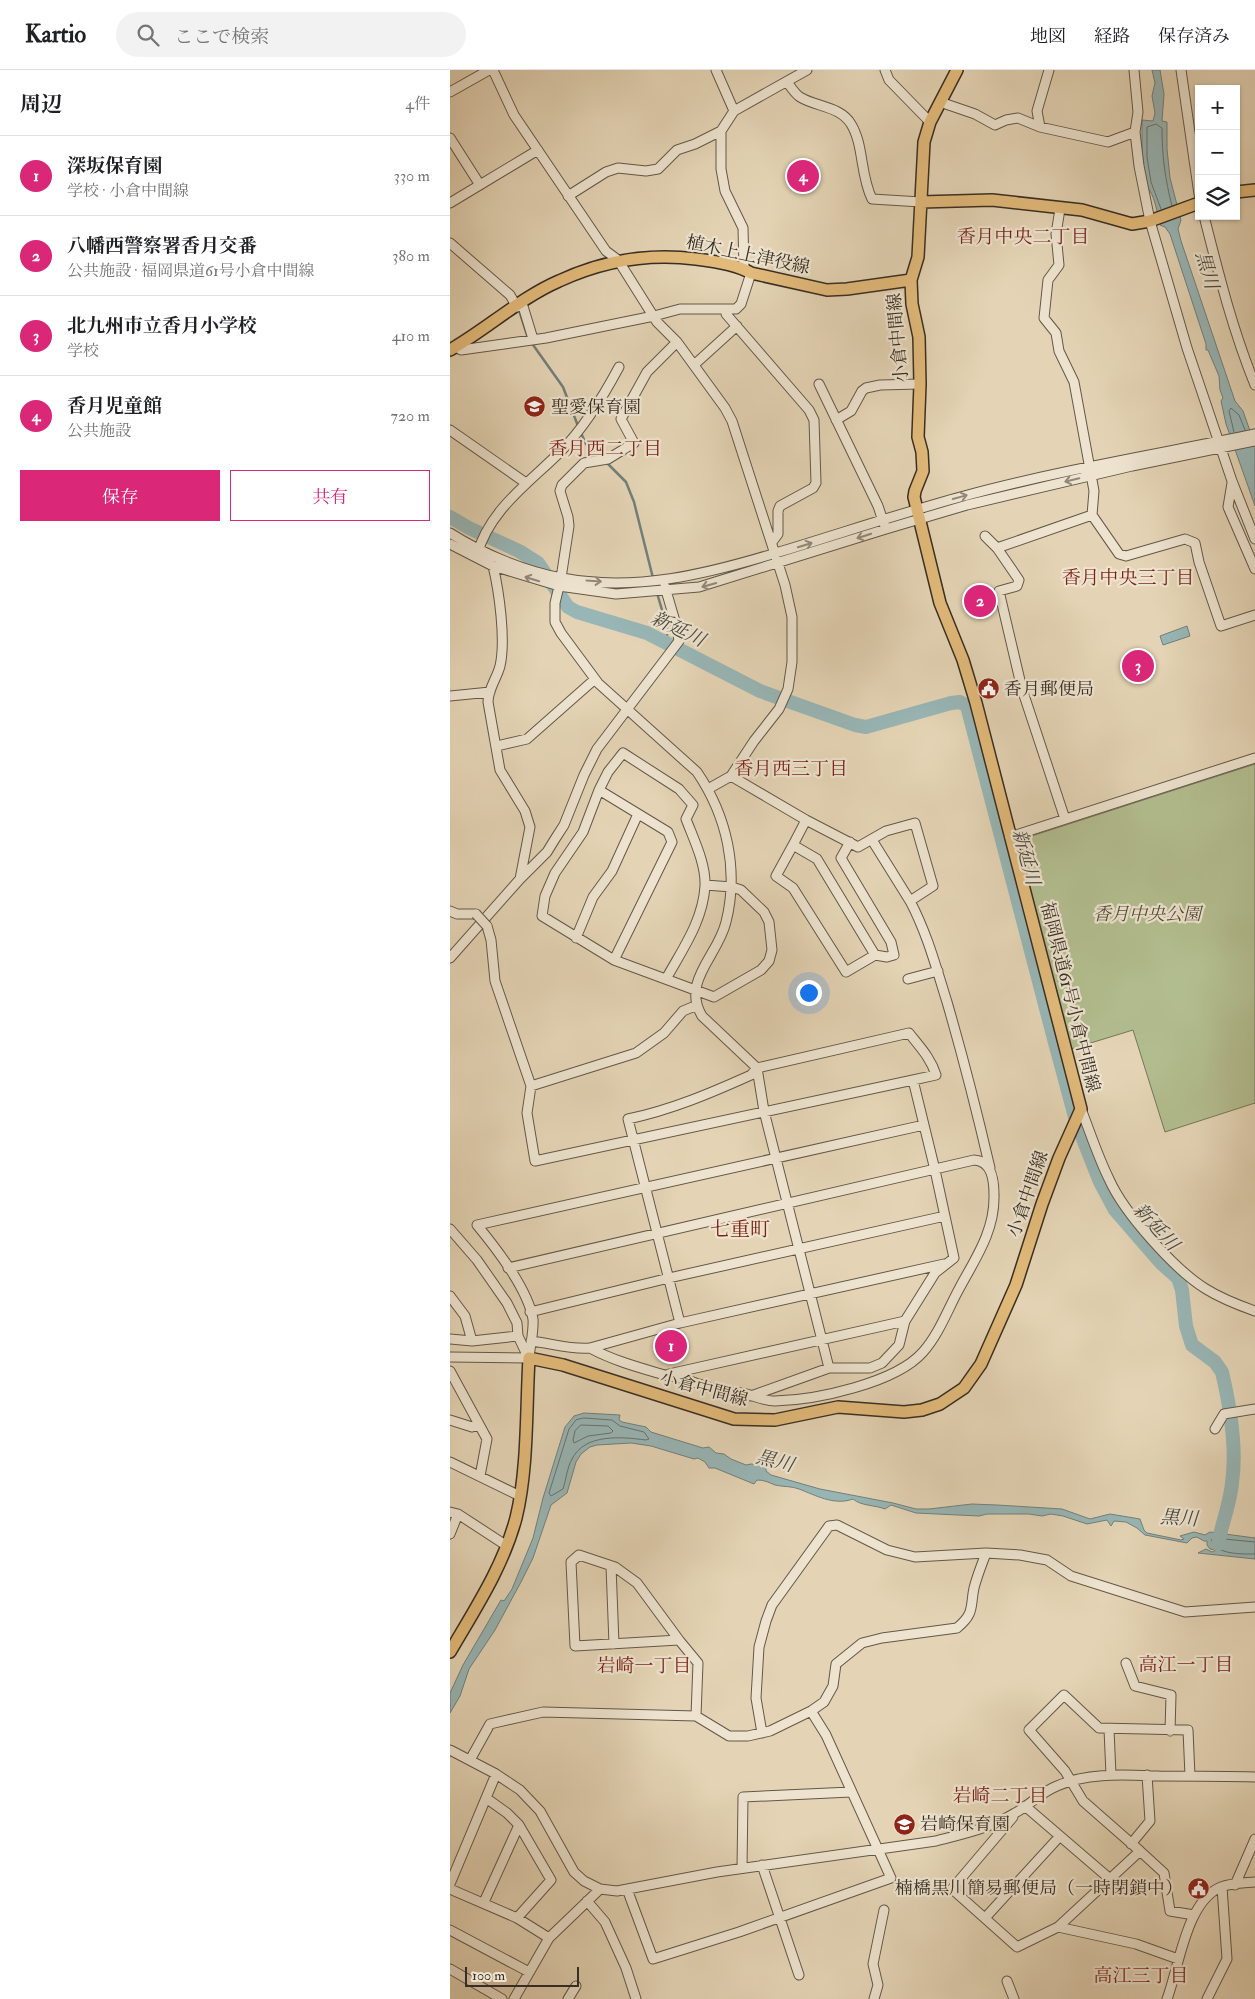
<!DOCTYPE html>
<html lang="ja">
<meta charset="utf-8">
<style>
:root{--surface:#fff;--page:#f2f2f2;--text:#202124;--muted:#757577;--line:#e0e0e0;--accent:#db2777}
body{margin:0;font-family:"IM FELL Double Pica","Noto Serif JP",serif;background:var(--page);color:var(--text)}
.controls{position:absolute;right:15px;top:15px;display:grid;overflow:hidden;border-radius:0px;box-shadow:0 1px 4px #0004}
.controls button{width:45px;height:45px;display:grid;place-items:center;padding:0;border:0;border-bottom:1px solid var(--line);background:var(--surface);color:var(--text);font:25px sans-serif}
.scale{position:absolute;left:15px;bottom:12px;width:114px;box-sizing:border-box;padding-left:5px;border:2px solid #382e24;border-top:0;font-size:14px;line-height:18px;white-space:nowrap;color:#382e24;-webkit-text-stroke:4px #ede3cf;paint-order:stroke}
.you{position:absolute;left:358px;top:922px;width:18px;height:18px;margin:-12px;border:4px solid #fff;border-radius:50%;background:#1a73e8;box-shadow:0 0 0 8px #1a73e833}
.badge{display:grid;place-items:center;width:32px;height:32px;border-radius:50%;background:var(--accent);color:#fff;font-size:16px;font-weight:700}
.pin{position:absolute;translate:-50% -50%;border:2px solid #fff;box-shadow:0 1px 5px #0006}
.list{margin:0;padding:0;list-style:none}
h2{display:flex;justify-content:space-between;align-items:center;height:65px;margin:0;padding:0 20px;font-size:21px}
h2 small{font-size:16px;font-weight:400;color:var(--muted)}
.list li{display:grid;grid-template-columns:32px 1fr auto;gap:15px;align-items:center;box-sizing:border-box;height:80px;padding:0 20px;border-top:1px solid var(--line)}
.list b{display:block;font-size:19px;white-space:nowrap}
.list p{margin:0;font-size:16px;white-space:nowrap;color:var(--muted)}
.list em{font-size:16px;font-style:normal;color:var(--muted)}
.actions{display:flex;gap:10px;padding:15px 20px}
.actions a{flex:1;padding:11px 0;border:1px solid var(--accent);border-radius:0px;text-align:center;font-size:18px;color:var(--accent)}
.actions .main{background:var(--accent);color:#fff}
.icon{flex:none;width:28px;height:28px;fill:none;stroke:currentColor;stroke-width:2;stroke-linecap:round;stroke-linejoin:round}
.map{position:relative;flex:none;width:805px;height:1929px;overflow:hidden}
header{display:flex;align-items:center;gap:30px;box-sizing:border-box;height:70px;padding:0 25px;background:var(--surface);border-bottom:1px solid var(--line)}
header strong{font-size:24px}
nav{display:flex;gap:28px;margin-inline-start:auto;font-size:18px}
.search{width:350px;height:45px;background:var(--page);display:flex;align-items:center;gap:12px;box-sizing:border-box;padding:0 18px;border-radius:28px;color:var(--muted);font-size:19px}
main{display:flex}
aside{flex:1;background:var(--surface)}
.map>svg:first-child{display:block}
</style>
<header>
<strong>Kartio</strong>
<div class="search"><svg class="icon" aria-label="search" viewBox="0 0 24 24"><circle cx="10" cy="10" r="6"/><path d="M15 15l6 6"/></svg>ここで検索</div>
<nav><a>地図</a><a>経路</a><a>保存済み</a></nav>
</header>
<main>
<aside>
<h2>周辺<small>4件</small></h2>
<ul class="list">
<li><span class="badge">1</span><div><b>深坂保育園</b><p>学校 · 小倉中間線</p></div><em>330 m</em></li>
<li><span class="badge">2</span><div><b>八幡西警察署香月交番</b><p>公共施設 · 福岡県道61号小倉中間線</p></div><em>380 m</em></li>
<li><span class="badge">3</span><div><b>北九州市立香月小学校</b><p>学校</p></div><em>410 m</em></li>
<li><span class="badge">4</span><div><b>香月児童館</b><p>公共施設</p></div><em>720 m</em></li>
</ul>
<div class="actions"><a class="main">保存</a><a>共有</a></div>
</aside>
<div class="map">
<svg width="805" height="1929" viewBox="0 0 805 1929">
<rect width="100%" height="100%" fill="#e4d4b5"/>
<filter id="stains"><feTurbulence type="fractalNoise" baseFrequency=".004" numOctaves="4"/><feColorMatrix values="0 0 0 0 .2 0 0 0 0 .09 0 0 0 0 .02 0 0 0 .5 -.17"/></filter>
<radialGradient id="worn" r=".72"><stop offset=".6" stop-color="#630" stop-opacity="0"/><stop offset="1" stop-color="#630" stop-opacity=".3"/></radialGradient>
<path fill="#b2bd8f" stroke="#75765a" d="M805,694V1033L715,1062L683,960L621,979L566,771Z"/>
<path fill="#98b6b6" stroke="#72807c" d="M702,0H710L714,24L712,51L717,52V79L720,108L731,150L728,159L731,171L785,331L793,341L805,375V436L776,354L771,331L773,328L770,320L769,306L758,280H756V274L720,164L715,157L710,155C707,143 705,124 696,116L692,87V50L703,51L705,43L702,26L705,13Z
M737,556L740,566L713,575L710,566Z
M134,1343L170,1345L169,1350L172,1352L196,1357L201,1362L253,1378L259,1377L266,1383L274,1384L281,1389L296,1395L301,1394L316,1396V1401L321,1405L370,1419L443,1433L466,1439H479L522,1434L547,1435L612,1439L640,1449L660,1444L690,1449L694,1460L697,1463L731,1470L734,1469L730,1466L744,1462L755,1465L760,1462L805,1468V1489L748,1483L756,1479L762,1482L766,1480L760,1479L757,1475V1471H754L747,1467L742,1468L737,1473L695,1465L687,1458L676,1452L664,1451L661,1456L657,1450L637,1454L613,1446L601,1444L592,1446L579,1444H537L529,1446L466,1443L441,1435L435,1439C425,1435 411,1436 403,1429C384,1436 365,1425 349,1419C342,1416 333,1417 325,1415C318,1412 314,1410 307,1410L304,1414L265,1398H259L255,1392L248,1388L244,1389L201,1376L181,1373L147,1375L140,1377L131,1384L126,1392L117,1423L101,1435L83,1488L71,1512L45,1560L19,1599L10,1626L0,1643V1623L13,1595L51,1530L54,1531L62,1519L83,1468L93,1428L115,1357L124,1346Z"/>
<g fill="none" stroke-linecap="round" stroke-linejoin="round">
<path stroke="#68726d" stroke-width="1" d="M711,139L701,112L697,87V57L706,54L712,58C712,85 715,109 722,136
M784,362L779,341L781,338L789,345L795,360
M134,1348L162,1350L170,1356L194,1362L199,1369L196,1370C172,1367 135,1363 122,1389C117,1398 116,1410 113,1419L101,1426L99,1423L119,1359L126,1350Z
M131,1355L158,1356L163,1361L161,1363L138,1366L124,1373L123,1370L125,1361Z
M805,1472L764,1468L761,1470C767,1485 791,1484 805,1484"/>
<path stroke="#72807c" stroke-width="2.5" d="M70,243L78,268
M81,272L113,317L128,356
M131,363L136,374L151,388
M155,391L176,412L184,432L203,508
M207,523L217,557V572"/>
<path stroke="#98b6b6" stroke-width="14" d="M0,447L19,458L69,481L88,493L118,537L127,542L197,563L310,621L405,655L416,657L501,633L510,632L517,636L604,969L625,1047L635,1074L650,1112L665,1140L711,1193L728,1208L732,1220L736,1256L742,1275L765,1292L772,1302C780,1336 787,1379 782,1413C780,1434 772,1453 768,1474"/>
<defs>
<path id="minor" d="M43,0L64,45L156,181L168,190L207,252L227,272L275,338L282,351L335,515L342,547V592L338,619L329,639L304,671L281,706L258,719
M266,0L284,41
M435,0L439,10L480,52
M684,0L688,42L685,62L689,96L700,151L737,278L782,411L805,469
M731,0L749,124
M337,12C341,17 345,24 350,27C366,37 390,36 401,54C414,75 410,105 422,129L471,132
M0,22L39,0
M490,32L525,44L545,55L556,50L568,48L590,57L658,72L685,62
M590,57L587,41L599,0
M271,61V99L275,121L293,158L294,199
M0,68L30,115
M118,126L156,102L168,98L196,101L208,99L227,80L245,74L271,61L284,41L357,0
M0,133L88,80
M610,139L606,164L609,195L598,210L594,248L606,263L609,281L624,312L644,421L642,445L669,484L676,486L735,469L745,473L749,492L771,556L805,545
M754,146C769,205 782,258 805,315
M0,173L60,225L67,237
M72,233L83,269
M277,239L276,244L359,340L364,350L366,413L363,418L330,436L328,441V464L322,472
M227,272L197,302L171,349L184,373L158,389L134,393L112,415L110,421L118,447L119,456L111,508L105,533V552L111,563L148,613L247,702C277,746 289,800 276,852C268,886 231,911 252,946L307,998L314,1041L379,1298
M6,277L11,280L96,268L204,246L230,239H286L291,234L301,203
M244,295L287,256
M369,314L428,436L434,454
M386,350L401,341L412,321L416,318L430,315L470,314
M0,360L76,413
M782,413L778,437L805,499
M0,463C33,484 74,501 112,508C185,522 257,504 326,483C389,464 451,443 514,426C610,400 708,384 805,364
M535,466L547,478L569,510L567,516L549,521L572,619L615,749
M0,474L43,496L109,516L166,524L249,517L436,459L517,435L682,396L805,371
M547,478L642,445
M27,485C39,440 79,413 110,382C135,357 153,327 169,297
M43,496C49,521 56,570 50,596C47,608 38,619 38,632L50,700L75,741L80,757L70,809
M0,626L40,622
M47,676L77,669L145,609
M281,706L356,750L408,777L436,761L465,753L483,816L460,831C477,863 486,897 497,932C513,987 527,1042 540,1098
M149,720L218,762L222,772L164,890
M356,750L343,775L367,789L425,885L437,887L444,885L441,872L391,788L400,772
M560,767L805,688
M422,770L460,831
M343,775L326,806L343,818L396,902L425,885
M0,841L7,844H26
M37,856L41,870L45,911L81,1016L77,1043L85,1091L463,1010L486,1005C481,988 469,976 459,963L307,998L301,1005C261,1023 221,1040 178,1049L230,1253
M126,868L143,827L162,801L188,744
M0,888L70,809L97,782L105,769L114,755L134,705L147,679L229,571L227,558L215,517
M216,909C232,880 253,851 255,816C256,794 244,770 236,749L243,735L229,719L173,683L158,702L149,720L133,762L105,803L95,826L92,846L164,890L264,927L311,900L319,891L322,880L319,852L314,842L291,820L282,817L255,815
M458,909L488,901
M81,1016L186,983L214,963L233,941L245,936
M631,1039C640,1062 648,1087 659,1109C674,1143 725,1200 756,1219C772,1229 788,1235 805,1241
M0,1159L27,1190L57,1233L67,1253L68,1266L78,1287
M58,1198L524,1090C542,1091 544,1110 544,1125C545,1161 525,1189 509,1219C498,1239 489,1264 473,1282C446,1313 366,1330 325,1331C313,1331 303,1325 292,1323C286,1323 279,1323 273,1321C259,1318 244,1312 230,1308C224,1306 217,1306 211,1304C187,1297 162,1290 140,1278
M0,1226L15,1246L22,1271
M80,1242L219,1208L495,1146
M0,1269L22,1271L68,1266
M81,1271C100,1273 122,1280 140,1278L230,1253L494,1194
M0,1287L79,1288
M79,1288C80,1276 84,1261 83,1249C78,1220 46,1178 27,1155L474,1055
M0,1301L37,1369L30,1406
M219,1304L455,1251
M301,1326L379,1298H420L432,1293L449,1275L455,1251L485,1203L504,1188L485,1100L463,1010
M0,1350L22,1357L29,1355
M765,1359L774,1344L805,1339
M0,1392L70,1426
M0,1442L8,1444L57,1476
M0,1464L8,1444
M129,1485L165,1497L187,1513L229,1570L125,1576L121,1492Z
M161,1496L164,1574
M229,1570L248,1593L246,1646
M676,1593L685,1616L721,1625L720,1661
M659,1659L661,1705
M312,1663L306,1628L309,1577L316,1551L322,1535L379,1456L387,1455L437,1480L465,1487L536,1483L570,1485L597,1490L621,1506L735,1542L805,1537
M0,1680L46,1704L70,1720L90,1741L124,1802L134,1811L150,1819L167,1821L267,1802L486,1771C513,1764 541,1758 565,1743C580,1735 591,1722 607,1716C638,1702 676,1705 709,1706C741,1706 773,1706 805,1707
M20,1690L40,1654L93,1642L246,1646L279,1666H298L320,1661L361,1641L374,1632L383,1616L386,1594L412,1573L432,1568L507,1558C525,1543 520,1537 524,1518C527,1506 532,1494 536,1483
M36,1728L57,1743L69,1755L101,1810L67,1848
M575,1736L660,1809
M563,1747L502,1819L567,1877L608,1857L690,1781L633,1731L615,1701L579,1660L614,1625L649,1658L738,1660L740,1706
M681,1774L700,1751L697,1705
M690,1781L714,1803L720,1841L744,1845
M312,1795L349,1905
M292,1798L293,1727L401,1722
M0,1814L46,1704
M785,1815L805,1769
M0,1819L67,1848L99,1868
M177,1819L203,1889L289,1862L441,1808L376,1665L361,1641
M137,1831L155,1852L176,1898L186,1929
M34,1832L69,1755
M535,1848L610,1766
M608,1857L686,1874L728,1889
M0,1860L79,1902
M0,1899L52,1929
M557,1911L564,1929
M64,1929L99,1868L150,1819
M118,1929L126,1916
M424,1929L428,1915L423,1894L434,1840
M717,1929C729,1898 736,1831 771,1817C781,1813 794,1813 805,1812
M757,1929L777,1889L772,1817"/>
<path id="major" d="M786,122L805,120
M471,132L542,130L632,140L682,154L700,151L749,133
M0,280C37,259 70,228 109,211C152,191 199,183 246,189C263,191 286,194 301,203L377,220L397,219L461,210
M0,1582C25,1539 53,1497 66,1448C78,1400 76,1339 79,1288L113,1295L284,1349L325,1350L388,1337L454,1342L472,1340L490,1334L514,1318L531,1294L566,1215L592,1134L609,1088L631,1039L526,633L513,590L490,533L464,427L465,421L473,401L472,382L468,367L470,314L469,267L462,234L461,210L468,187L474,72L480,52L507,0"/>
</defs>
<use href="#minor" stroke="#635848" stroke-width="11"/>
<use href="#major" stroke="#382e24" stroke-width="14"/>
<use href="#minor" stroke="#ede3cf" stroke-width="9"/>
<use href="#major" stroke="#e2ba7a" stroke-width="11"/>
<defs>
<path id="minor-bridge" d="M26,844L37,856"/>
</defs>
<use href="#minor-bridge" stroke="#635848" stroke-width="11" stroke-linecap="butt"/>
<use href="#minor-bridge" stroke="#ede3cf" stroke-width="9"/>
</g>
<defs><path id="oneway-shaft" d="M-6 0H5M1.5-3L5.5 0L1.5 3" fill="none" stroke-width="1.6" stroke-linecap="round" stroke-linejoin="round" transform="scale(1.25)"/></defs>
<g stroke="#92887a">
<use href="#oneway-shaft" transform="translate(622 410) rotate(167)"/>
<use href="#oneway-shaft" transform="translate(510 427) rotate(-15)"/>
<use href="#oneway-shaft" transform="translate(414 466) rotate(162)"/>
<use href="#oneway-shaft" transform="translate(355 475) rotate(-17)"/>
<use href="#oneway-shaft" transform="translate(82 509) rotate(-163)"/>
<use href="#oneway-shaft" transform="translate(144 511) rotate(4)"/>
<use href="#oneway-shaft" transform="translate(259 515) rotate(164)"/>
</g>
<defs>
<symbol id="school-disc" viewBox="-11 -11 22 22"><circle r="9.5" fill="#8f2418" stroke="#ede3cf"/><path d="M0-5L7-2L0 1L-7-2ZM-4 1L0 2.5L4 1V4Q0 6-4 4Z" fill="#fff"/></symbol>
<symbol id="civic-disc" viewBox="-11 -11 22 22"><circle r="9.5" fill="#8f2418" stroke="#ede3cf"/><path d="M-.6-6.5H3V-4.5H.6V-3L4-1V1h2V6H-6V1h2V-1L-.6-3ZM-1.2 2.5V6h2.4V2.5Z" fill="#fff"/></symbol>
</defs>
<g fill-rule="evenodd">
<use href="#school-disc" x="72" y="324" width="25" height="25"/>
<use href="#civic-disc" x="526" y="606" width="25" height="25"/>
<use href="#school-disc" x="442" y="1742" width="25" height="25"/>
<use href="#civic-disc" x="736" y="1806" width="25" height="25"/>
</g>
<g text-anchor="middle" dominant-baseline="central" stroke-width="4.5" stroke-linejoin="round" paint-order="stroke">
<g font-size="18" fill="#382e24" stroke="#ede3cf">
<text transform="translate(298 185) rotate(12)">植木上上津役線</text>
<text transform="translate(448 268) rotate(-95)">小倉中間線</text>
<text transform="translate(620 927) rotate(76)">福岡県道61号小倉中間線</text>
<text transform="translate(578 1124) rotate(-71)">小倉中間線</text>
<text transform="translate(254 1319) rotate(15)">小倉中間線</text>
</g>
<g font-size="18" fill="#382e24" stroke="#ede3cf" text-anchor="start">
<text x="101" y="337">聖愛保育園</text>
<text x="554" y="619">香月郵便局</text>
<text x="470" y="1754">岩崎保育園</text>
<text x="733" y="1818" text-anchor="end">楠橋黒川簡易郵便局（一時閉鎖中）</text>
</g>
<g font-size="18" font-style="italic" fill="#504b39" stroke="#ede3cf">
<text x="697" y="844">香月中央公園</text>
</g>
<g font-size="19" fill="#7a1f14" stroke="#ede3cf">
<text x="573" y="167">香月中央二丁目</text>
<text x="155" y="379">香月西二丁目</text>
<text x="678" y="508">香月中央三丁目</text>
<text x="341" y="699">香月西三丁目</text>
<text x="736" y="1595">高江一丁目</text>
<text x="194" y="1596">岩崎一丁目</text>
<text x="550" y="1726">岩崎二丁目</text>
<text x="691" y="1906">高江三丁目</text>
</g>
<g font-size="19" font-style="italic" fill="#4b4941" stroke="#ede3cf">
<text transform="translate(757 200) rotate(74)">黒川</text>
<text transform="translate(228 559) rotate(26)">新延川</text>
<text transform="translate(576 787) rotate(75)">新延川</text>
<text transform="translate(706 1157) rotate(47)">新延川</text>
<text transform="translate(325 1391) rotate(15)">黒川</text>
<text transform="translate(729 1448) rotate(4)">黒川</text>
</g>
<g font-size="20" fill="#7a1f14" stroke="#ede3cf">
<text x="290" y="1159">七重町</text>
</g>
</g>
<rect width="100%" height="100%" filter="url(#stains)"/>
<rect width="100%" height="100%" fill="url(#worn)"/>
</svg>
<div class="controls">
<button>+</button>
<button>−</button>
<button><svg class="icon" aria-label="layers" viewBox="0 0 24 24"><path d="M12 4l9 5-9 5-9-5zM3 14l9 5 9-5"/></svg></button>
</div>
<div class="scale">100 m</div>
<div class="you"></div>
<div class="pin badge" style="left:221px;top:1276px">1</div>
<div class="pin badge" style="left:530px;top:531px">2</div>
<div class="pin badge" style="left:688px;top:596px">3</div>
<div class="pin badge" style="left:353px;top:106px">4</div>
</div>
</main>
